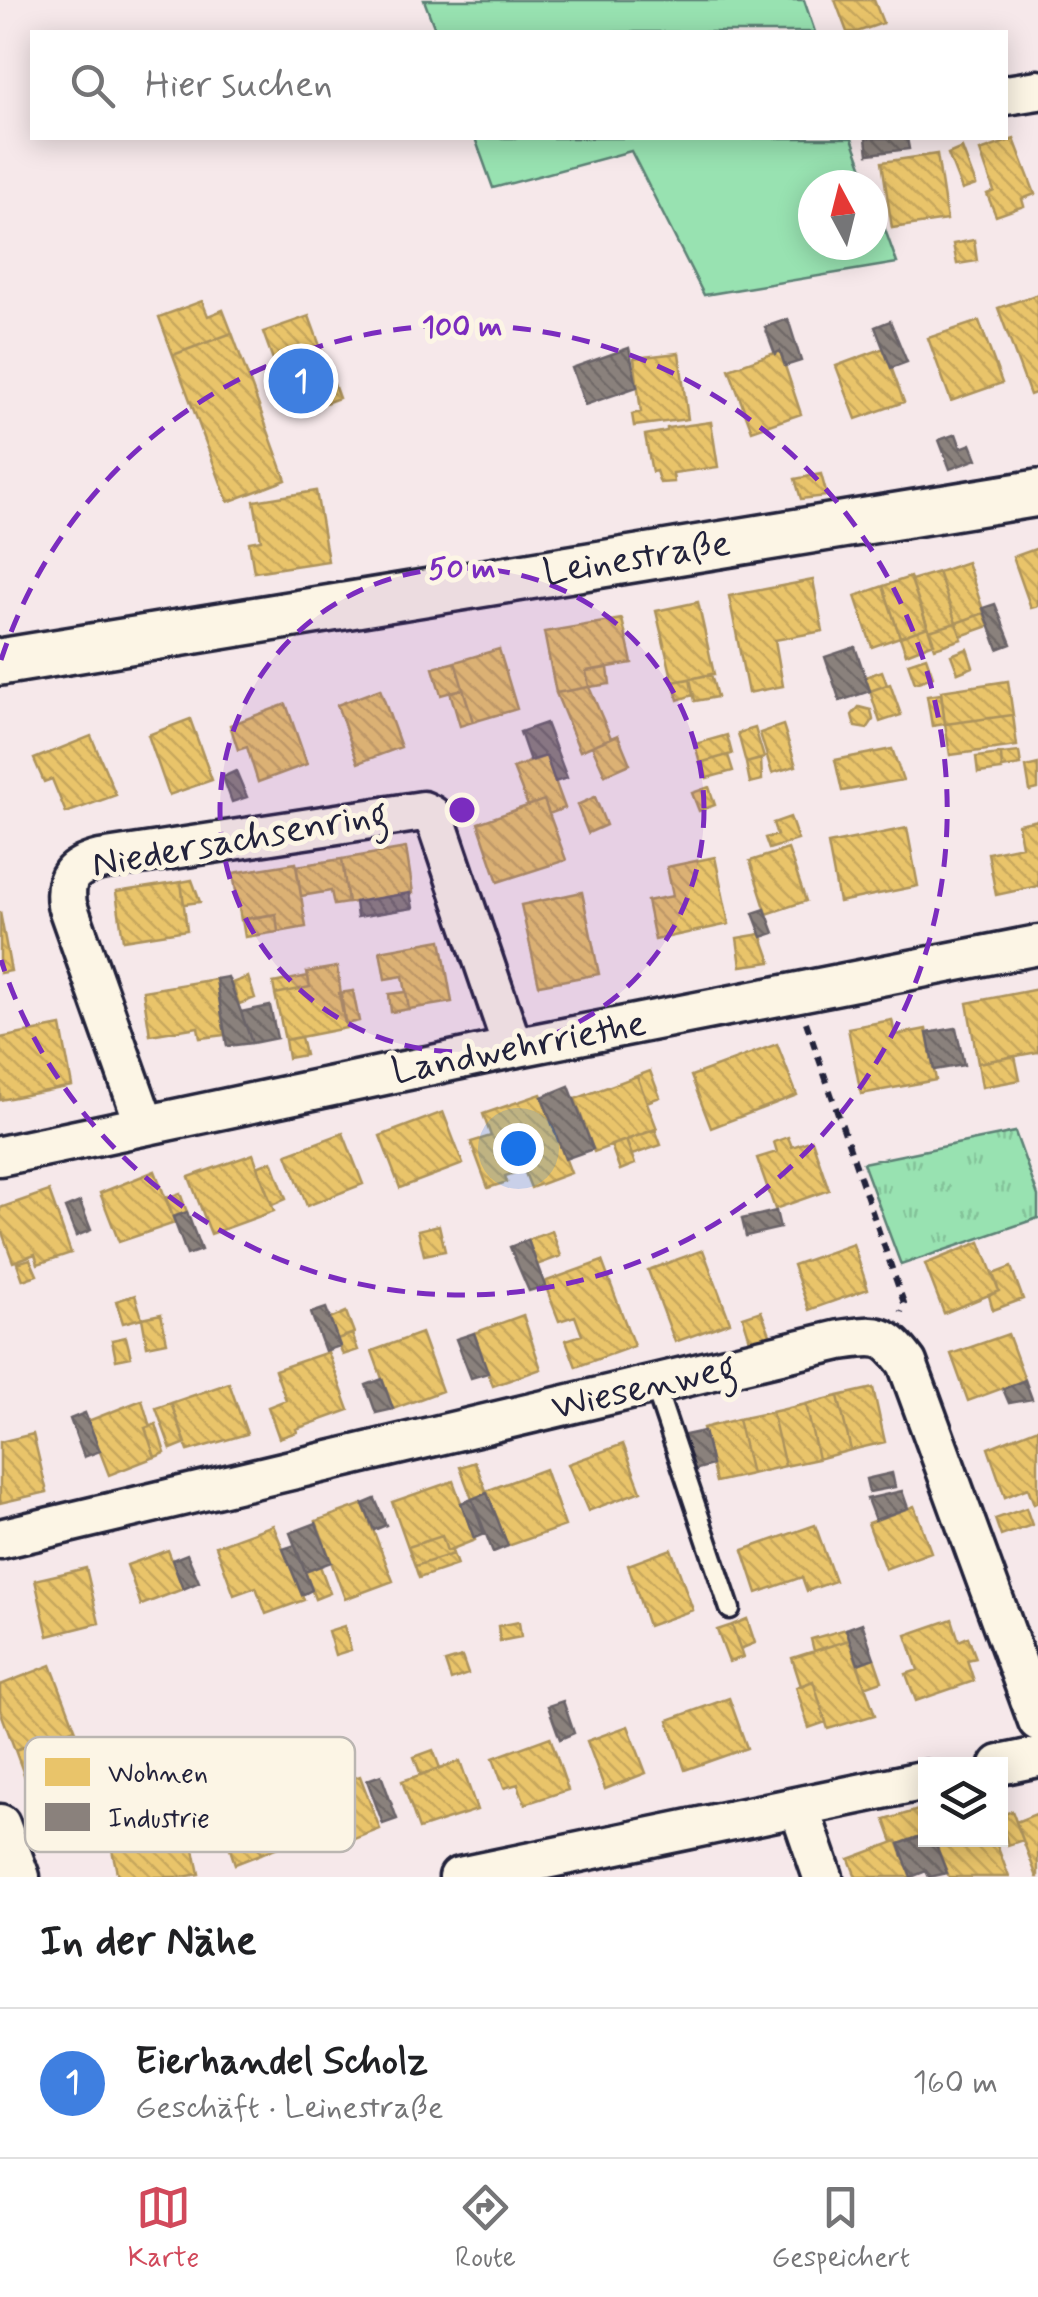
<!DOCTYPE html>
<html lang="de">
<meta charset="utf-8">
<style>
:root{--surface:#fff;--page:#f6f6f6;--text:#202124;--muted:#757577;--line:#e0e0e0;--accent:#d1495b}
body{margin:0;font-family:Mynerve,sans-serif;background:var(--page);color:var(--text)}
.controls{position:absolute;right:30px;bottom:30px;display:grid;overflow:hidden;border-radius:0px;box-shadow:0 5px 25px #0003}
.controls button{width:90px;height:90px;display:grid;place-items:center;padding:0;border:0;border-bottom:2px solid var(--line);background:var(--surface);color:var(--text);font:50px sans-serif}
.compass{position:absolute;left:798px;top:170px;width:90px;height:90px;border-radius:50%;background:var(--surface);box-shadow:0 5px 25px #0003;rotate:353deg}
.you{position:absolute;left:518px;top:1148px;width:35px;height:35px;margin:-25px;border:8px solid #fff;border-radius:50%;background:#1a73e8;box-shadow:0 0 0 15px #1a73e833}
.badge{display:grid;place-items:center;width:65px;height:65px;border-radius:50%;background:var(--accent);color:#fff;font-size:32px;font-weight:700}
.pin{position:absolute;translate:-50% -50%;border:5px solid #fff;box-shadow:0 2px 10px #0006}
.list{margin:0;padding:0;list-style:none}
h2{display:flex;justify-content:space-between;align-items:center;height:130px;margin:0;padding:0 40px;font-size:42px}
h2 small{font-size:32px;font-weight:400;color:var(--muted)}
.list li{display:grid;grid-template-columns:65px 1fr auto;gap:30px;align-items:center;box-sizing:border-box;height:150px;padding:0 40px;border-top:2px solid var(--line)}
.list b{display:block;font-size:38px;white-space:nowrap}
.list p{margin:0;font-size:32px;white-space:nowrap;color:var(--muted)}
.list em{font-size:32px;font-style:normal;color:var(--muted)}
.icon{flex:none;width:55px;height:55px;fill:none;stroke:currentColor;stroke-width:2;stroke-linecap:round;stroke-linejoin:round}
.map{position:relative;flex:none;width:1038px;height:1877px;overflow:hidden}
.search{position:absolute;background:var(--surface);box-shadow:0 5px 25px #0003;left:30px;right:30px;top:30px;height:110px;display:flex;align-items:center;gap:25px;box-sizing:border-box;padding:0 35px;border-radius:0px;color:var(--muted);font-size:38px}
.sheet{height:280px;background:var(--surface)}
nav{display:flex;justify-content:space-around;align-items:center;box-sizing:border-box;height:140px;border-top:2px solid var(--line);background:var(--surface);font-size:28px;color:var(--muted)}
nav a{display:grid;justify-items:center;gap:5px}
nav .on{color:var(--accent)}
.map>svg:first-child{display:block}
</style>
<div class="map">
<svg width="1038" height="1877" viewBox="0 0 1038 1877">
<defs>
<pattern id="park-tufts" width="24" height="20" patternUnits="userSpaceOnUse" patternTransform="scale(2.5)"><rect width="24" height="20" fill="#98e2b1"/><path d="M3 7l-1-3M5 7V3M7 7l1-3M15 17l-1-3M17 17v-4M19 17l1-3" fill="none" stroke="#83c299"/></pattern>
<pattern id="homes-back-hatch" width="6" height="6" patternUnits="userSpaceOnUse" patternTransform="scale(2.5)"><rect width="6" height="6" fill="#e9c46a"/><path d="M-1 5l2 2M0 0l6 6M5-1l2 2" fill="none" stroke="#c8a85d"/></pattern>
<pattern id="industry-back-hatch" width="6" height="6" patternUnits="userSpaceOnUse" patternTransform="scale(2.5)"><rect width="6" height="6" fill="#8a817c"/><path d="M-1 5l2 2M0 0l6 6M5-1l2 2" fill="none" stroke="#706967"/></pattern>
</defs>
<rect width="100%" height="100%" fill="#f6e8ea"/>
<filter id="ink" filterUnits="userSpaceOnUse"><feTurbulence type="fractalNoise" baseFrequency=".01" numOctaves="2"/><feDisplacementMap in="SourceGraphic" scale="20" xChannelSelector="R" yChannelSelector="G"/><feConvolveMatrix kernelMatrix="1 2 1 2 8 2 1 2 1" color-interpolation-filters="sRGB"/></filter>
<g filter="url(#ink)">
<path fill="#98e2b1" stroke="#5d8276" stroke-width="2.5" d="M424,0H804L815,32H436Z
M475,138H852L869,185H813V245H873V196L897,263L704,295L631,151L493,188Z"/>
<path fill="url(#park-tufts)" stroke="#5d8276" stroke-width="2.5" d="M1015,1132L1038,1196V1218L901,1265L863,1163Z"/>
<path fill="url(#homes-back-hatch)" stroke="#ad935c" stroke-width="2.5" d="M835,0H874L883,23L857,32H847Z
M1014,139L1035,194L1022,199L1024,206L996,216L987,194L994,191L980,151Z
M962,148L976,185L962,190L948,154Z
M937,154L947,220L892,228L882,162Z
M974,240L977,261L957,264L953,244Z
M1038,294V392L1030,395L998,308Z
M202,301L208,316L223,310L232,333L173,355L159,317Z
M309,316L339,398L293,415L263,332Z
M979,321L1002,383L951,401L928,338Z
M232,333L286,480L228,502L173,355Z
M884,348L904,402L856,419L836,366Z
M780,351L801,414L752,431L729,369Z
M679,353L688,419L634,426L632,414L641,412L634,358Z
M711,422L718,467L673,473L674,482L660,483L656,471L652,472L645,435L667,431V428Z
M821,474L827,496L801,499L795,479Z
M316,491L328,561L254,572L249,542L261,540L254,501Z
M1038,548V606L1031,608L1013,557Z
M967,562L984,613L956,623L938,572Z
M938,572L956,623L929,631L911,580Z
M910,577L928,627L900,637L883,586Z
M813,580L823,631L775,640L783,686L748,693L729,596Z
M883,586L900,637L872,647L855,596Z
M698,602L714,674L673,682L656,611Z
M984,613L989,626L961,636L956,623Z
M622,619L632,663L586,671L589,687L556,693L544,632Z
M956,623L962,639L935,648L929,631Z
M928,627L934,643L906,654L900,637Z
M499,649L517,709L473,722L455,662Z
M967,649L973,667L958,673L951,655Z
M926,657L933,677L915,683L908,663Z
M455,662L463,689L441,695L433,668Z
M608,668L610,684L589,687L586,671Z
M882,671L887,685L870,691L865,677Z
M711,674L717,697L695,701L690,679Z
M690,679L693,695L678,700L673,682Z
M1008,681L1013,715L945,724L941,691Z
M890,684L901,715L880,722L870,691Z
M589,687L611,738L580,751L556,693Z
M380,689L401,747L358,763L337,705Z
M463,689L473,722L460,726L450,692Z
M941,694L945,724L932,726L927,696Z
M286,704L307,764L258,782L247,747L238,750L230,725Z
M859,707L871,710L873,720L867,729L855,727L852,715Z
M1013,715L1017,746L950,755L945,724Z
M190,719L212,780L169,795L148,735Z
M783,725L796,766L772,773L760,733Z
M755,728L764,758L746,763L738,733Z
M618,735L630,764L605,775L592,746Z
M727,735L732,754L700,763L695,744Z
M91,736L116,795L66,813L52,779L44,782L34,759Z
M892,749L903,780L842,791L835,760Z
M1019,752L1021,765L1002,768L1001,754Z
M1001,754L1002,770L978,773L976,757Z
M728,755L733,771L707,778L703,762Z
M546,756L565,808L549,814L544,800L528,806L513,768Z
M761,759L762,780L750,783L746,763Z
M1038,764V789L1030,791L1026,767Z
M709,787L715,805L699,811L692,793Z
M595,797L606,825L588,833L577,805Z
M544,800L566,860L498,882L478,823Z
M790,817L798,840L769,849L765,838L777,835L773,823Z
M1038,820V886L996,895L988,853L1022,846L1018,824Z
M907,828L918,886L839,902L828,844Z
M406,848L413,893L348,903L342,859Z
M788,849L806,901L767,914L750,861Z
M715,857L729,924L655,940L647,901L673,896L667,867Z
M342,859L348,903L334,905L331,891L301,896L296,866Z
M296,863L306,927L278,932L276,914L241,920L233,873Z
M192,880L200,902L184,904L181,882Z
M181,882L187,930L123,940L116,892Z
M582,892L599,974L539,985L521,905Z
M0,912L11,971L0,973Z
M276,914L278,932L245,937L242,919Z
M761,934L771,962L741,966L737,938Z
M441,940L452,1002L409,1009L403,976L385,979L380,951Z
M337,967L346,1028L285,1040L275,994L310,987L307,972Z
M308,976L310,987L275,994L273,983Z
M248,977L255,998L239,1004L232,983Z
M216,979L225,1035L200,1038L198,1027L150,1035L143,991Z
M1038,989V1052L978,1063L967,1003Z
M353,991L359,1021L345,1024L339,993Z
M406,992L409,1009L391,1012L389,994Z
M892,1020L895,1035L926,1029L936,1080L861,1094L848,1028Z
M61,1026L72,1086L0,1100V1038Z
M301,1037L305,1055L288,1058L285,1040Z
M777,1044L797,1095L711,1128L691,1076Z
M1015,1056L1020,1080L982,1087L978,1063Z
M650,1071L660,1097L647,1102L637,1076Z
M637,1076L657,1129L594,1152L575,1099Z
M541,1094L571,1173L531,1188L524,1170L505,1176L507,1182L488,1188L471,1142L491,1136L483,1114Z
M443,1112L463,1164L400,1188L380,1136Z
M655,1129L661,1145L632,1155L626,1140Z
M343,1133L363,1184L307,1206L287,1154Z
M788,1137L792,1147L812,1140L829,1190L775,1209L757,1158L777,1152L774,1142Z
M626,1140L635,1164L620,1170L611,1145Z
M253,1154L274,1211L211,1234L189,1177Z
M272,1161L286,1199L272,1205L257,1167Z
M155,1171L175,1223L119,1242L100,1193Z
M49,1191L71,1253L38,1264L35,1254L13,1262L0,1227V1208Z
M180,1193L187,1212L173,1217L166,1198Z
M439,1225L445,1251L424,1255L418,1230Z
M552,1231L561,1256L537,1265L528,1240Z
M980,1242L999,1291L944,1313L925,1264Z
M853,1244L868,1289L809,1310L793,1265Z
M703,1250L730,1322L675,1342L648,1270Z
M30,1259L37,1275L23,1280L17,1263Z
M602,1261L634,1346L576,1367L566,1340L582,1335L575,1316L559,1321L544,1282Z
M1011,1267L1023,1299L993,1310L989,1296L999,1291L993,1274Z
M135,1295L142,1318L123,1323L116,1301Z
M761,1311L772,1339L752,1346L743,1317Z
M346,1312L354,1333L337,1339L330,1319Z
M161,1314L167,1342L147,1346L142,1318Z
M523,1315L541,1369L493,1386L474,1333Z
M421,1333L442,1391L393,1409L372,1351Z
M352,1334L358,1350L343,1355L337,1339Z
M1008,1334L1025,1380L968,1401L951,1354Z
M126,1337L131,1357L116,1360L112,1340Z
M328,1352L349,1410L296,1429L297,1432L279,1438L268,1407L286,1400L275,1370Z
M229,1383L247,1434L188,1451L171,1403Z
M873,1388L885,1442L851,1450L838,1396Z
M838,1396L851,1450L818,1459L806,1404Z
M142,1400L150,1427L145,1428L155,1457L109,1475L88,1421Z
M171,1403L186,1443L171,1449L156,1408Z
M806,1404L818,1459L785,1466L772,1412Z
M772,1412L785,1466L751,1474L738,1419Z
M738,1419L751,1474L716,1482L703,1428Z
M156,1424L165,1453L155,1457L145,1428Z
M1038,1428V1502L1034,1504L1028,1488L1005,1497L988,1448Z
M33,1434L47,1492L0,1503V1442Z
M623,1444L641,1491L588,1511L568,1464Z
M475,1462L487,1493L472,1499L460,1467Z
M545,1469L565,1526L508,1546L486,1491Z
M453,1481L475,1540L447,1551L442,1536L408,1547L392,1502Z
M363,1504L393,1581L345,1599L316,1521Z
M914,1506L931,1552L885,1569L868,1523Z
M1026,1508L1032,1525L1001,1536L995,1519Z
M273,1525L304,1600L266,1614L256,1587L234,1595L216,1546Z
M815,1525L835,1581L807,1591L802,1577L757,1593L743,1550Z
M442,1536L447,1551L451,1549L453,1554L415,1566L408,1547Z
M671,1549L693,1610L648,1626L628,1565Z
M168,1550L183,1589L141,1605L127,1565Z
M453,1554L457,1565L419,1578L415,1566Z
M320,1566L330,1593L315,1599L305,1572Z
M86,1568L99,1623L48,1636L35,1580Z
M747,1619L755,1643L740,1649L732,1625Z
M952,1619L959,1641L968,1637L976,1658L967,1660L974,1681L916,1701L906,1674L918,1670L906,1635Z
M519,1622L521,1637L500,1641L498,1626Z
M732,1625L743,1657L729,1662L717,1630Z
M344,1626L351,1650L335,1655L328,1631Z
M846,1629L849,1640L814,1651L811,1639Z
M849,1640L875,1715L828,1729L813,1681L801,1686L792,1658Z
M462,1657L468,1674L451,1680L445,1662Z
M874,1658L882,1681L865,1687L858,1664Z
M51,1665L75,1728L15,1750L0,1710V1685Z
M813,1681L826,1722L809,1728L796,1687Z
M729,1698L747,1748L685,1770L668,1720Z
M628,1726L646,1773L605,1789L587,1741Z
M75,1728L99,1794L39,1815L15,1750Z
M550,1737L568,1790L525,1804L518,1784L504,1788L493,1758Z
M433,1750L440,1768L421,1775L414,1757Z
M460,1761L477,1810L419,1829L402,1781Z
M335,1769L340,1783L360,1776L380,1829L352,1840L348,1829L321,1838L305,1797L321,1790L315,1776Z
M258,1776L285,1844L261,1854L254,1840L230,1849L213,1805L230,1799L226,1788Z
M925,1808L926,1834L899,1844L897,1841L893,1842L885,1820Z
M186,1811L199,1874L183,1877H118L107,1827Z
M1012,1811L1023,1840L1008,1845L1000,1816Z
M1038,1813V1877H1037L1016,1822Z
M254,1840L261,1854L235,1864L230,1849Z
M934,1840H995L1009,1877H949Z
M897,1841L911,1877H856L849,1859Z"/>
<path fill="url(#industry-back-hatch)" stroke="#6b6468" stroke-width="2.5" d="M866,138H907L909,149L868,154Z
M788,319L801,361L785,366L780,351L775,354L765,327Z
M890,321L907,362L891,368L875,327Z
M629,348L637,387L585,405L572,368Z
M956,434L961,448L971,444L977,459L950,469L939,440Z
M995,604L1011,644L998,649L983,608Z
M855,647L870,691L840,701L825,657Z
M546,723L567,778L555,782L546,756L530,761L520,732Z
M236,771L247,797L232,802L223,777Z
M410,893L413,908L357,917L355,902Z
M765,909L774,933L762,937L753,913Z
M228,977L241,1012L252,1043L227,1046L216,979Z
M270,1006L277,1038L252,1043L241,1012Z
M956,1028L964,1065L934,1070L927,1033Z
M569,1086L593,1149L565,1159L542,1097Z
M80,1202L91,1230L76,1236L65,1208Z
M776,1211L780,1228L746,1236L742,1219Z
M187,1212L201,1250L187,1255L173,1217Z
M528,1240L545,1286L529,1291L510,1247Z
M326,1308L340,1346L325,1351L311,1313Z
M474,1333L488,1373L471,1378L456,1339Z
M382,1379L393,1409L376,1413L366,1385Z
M1025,1380L1032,1399L1009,1403L1003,1389Z
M85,1413L100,1451L84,1457L70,1419Z
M704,1431L712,1465L690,1471L681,1436Z
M892,1473L895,1487L869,1492L866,1479Z
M902,1491L908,1508L875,1520L867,1499Z
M487,1493L508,1546L493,1552L472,1499Z
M375,1499L386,1525L374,1530L363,1504Z
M472,1499L484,1534L474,1538L461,1503Z
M316,1523L331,1562L305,1572L290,1533Z
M295,1545L312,1590L302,1595L283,1549Z
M187,1554L199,1582L183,1589L172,1560Z
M862,1623L874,1658L858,1664L846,1629Z
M563,1701L574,1733L560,1739L548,1706Z
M381,1775L397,1819L383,1824L367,1780Z
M926,1834V1840H934L947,1873L929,1877L926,1871L911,1877L899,1844Z"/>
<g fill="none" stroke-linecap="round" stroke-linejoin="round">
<defs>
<path id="service" d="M655,1386L730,1609"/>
<path id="minor" d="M1006,95L1038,90
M145,1125L67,905C63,876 73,867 100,860L423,811L431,815L438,827L513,1048
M0,1156L513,1048L1038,945
M0,1539L840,1340C877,1335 884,1332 907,1363L1038,1721
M1000,1765L1038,1757
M799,1807L823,1877
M0,1824L20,1877
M459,1877L926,1780"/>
<g id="tertiary">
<path id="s1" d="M0,662L1038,493"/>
</g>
</defs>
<use href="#service" stroke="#22223b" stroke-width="25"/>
<use href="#minor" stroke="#22223b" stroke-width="45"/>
<use href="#tertiary" stroke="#22223b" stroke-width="52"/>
<path stroke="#22223b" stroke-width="6" stroke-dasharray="10 8" stroke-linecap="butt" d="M806,1022L904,1303L901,1312"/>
<use href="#service" stroke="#fcf5e5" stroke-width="18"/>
<use href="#minor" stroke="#fcf5e5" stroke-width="38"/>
<use href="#tertiary" stroke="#fcf5e5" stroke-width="45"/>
</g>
</g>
<circle cx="462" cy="810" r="242" fill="#7b2cbf" fill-opacity=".12"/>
<g fill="none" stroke="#7b2cbf" stroke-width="5" stroke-dasharray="18 12">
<circle cx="462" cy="810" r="242"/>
<path d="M1 660A485 485 0 1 1 1 960"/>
</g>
<g text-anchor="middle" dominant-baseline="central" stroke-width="10" stroke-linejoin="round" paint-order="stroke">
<g font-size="38" fill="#22223b" stroke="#fcf5e5">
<text stroke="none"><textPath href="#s1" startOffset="645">Leinestraße</textPath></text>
<text transform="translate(240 840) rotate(-10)">Niedersachsenring</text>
<text transform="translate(519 1048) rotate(-11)">Landwehrriethe</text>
<text transform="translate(644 1388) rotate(-13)">Wiesenweg</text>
</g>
</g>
<rect x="25" y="1737" width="330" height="115" rx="15" fill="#fcf5e5" stroke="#bbb6b2" stroke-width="2.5"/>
<rect x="45" y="1758" width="45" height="28" fill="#e9c46a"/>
<rect x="45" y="1803" width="45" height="28" fill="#8a817c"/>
<g font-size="28" fill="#22223b">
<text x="108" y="1782">Wohnen</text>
<text x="108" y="1827">Industrie</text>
</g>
<circle cx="462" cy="810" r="15" fill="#7b2cbf" stroke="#fcf5e5" stroke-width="5"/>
<g font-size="30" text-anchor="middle" font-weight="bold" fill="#7b2cbf" stroke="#fcf5e5" stroke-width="10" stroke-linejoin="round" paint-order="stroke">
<text x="462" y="336">100 m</text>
<text x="462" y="578">50 m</text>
</g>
</svg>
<div class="controls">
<button><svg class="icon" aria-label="layers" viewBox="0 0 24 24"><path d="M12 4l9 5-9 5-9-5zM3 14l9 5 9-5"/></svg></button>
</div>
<svg class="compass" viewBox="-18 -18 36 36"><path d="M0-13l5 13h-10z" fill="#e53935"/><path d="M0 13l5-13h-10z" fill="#757577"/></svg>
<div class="you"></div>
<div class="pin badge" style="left:301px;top:381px;background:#3f7fe0">1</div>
<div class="search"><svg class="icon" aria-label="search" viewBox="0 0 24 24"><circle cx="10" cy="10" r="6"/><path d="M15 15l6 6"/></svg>Hier suchen</div>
</div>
<section class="sheet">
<h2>In der Nähe<small></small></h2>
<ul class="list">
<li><span class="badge" style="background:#3f7fe0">1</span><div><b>Eierhandel Scholz</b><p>Geschäft · Leinestraße</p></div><em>160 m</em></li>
</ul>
</section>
<nav>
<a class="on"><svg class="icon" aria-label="map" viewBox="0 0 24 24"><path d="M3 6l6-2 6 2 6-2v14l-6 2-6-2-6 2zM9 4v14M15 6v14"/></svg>Karte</a>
<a><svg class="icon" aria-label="directions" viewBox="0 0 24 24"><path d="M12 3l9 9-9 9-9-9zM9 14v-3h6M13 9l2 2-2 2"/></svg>Route</a>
<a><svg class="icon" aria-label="saved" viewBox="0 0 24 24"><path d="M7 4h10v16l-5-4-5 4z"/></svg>Gespeichert</a>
</nav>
